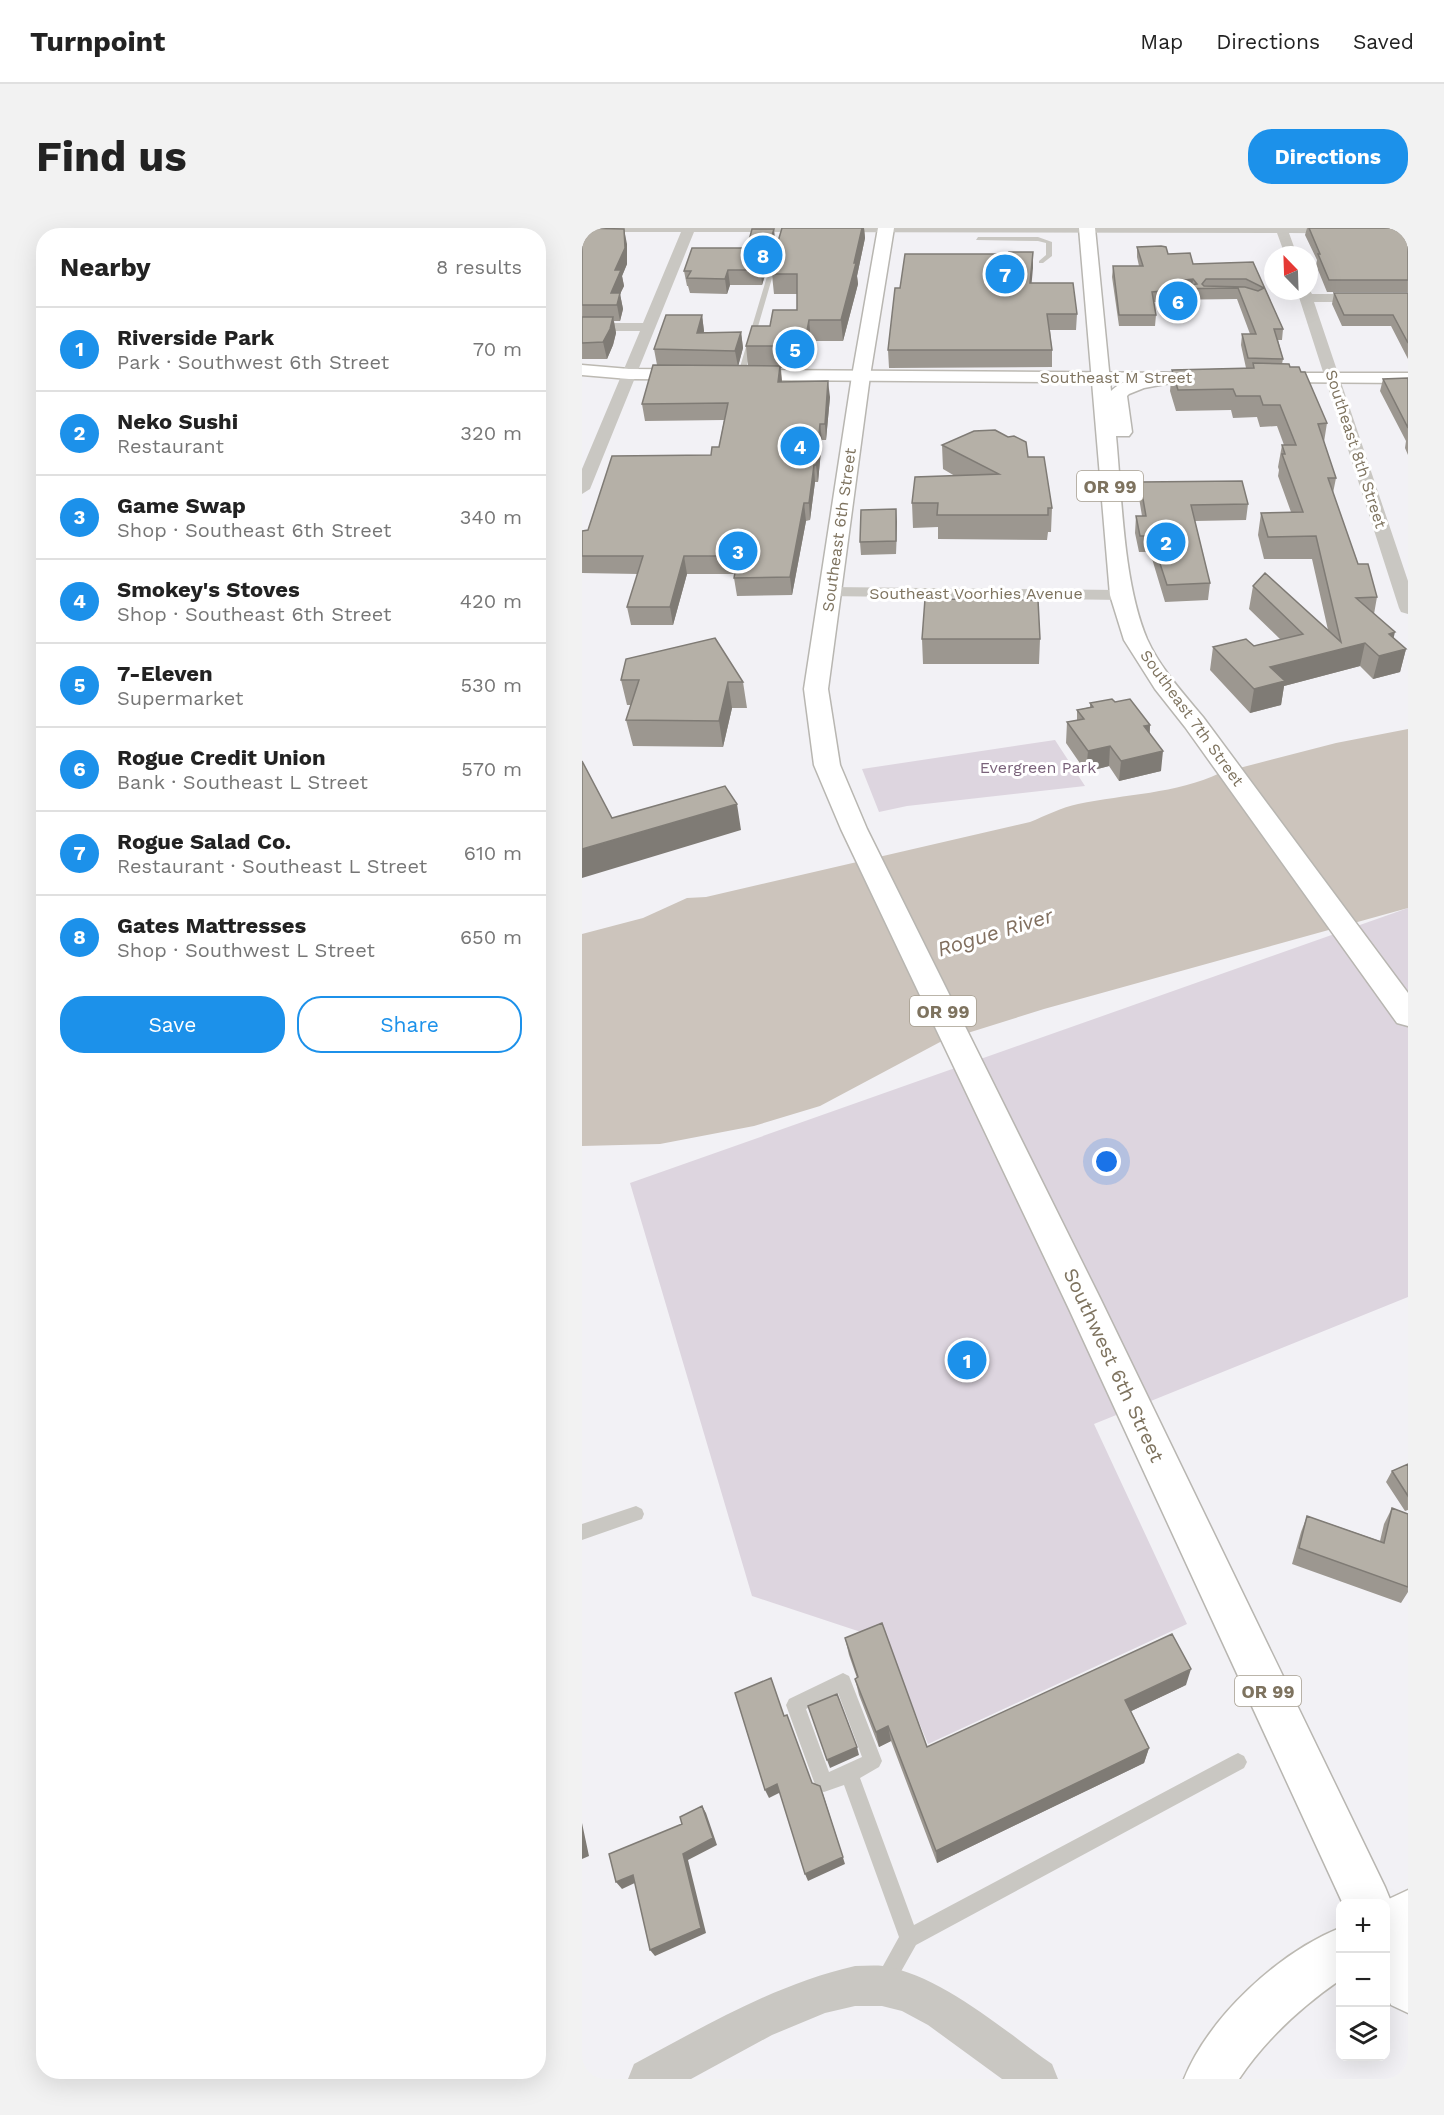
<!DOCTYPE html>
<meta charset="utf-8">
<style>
:root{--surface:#fff;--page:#f2f2f2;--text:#222;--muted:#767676;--line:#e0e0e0;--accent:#1c91ea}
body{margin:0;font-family:"Work Sans",sans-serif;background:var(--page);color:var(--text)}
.controls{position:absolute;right:18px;bottom:18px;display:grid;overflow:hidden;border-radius:12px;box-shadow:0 6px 24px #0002}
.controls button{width:54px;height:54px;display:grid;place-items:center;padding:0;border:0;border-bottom:2px solid var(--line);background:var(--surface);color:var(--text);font:30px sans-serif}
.compass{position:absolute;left:682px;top:18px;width:54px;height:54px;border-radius:50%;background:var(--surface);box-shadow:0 6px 24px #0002;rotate:337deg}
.you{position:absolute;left:525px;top:934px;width:21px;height:21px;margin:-15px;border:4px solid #fff;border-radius:50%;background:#1a73e8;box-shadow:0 0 0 9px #1a73e833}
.badge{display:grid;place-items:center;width:39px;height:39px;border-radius:50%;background:var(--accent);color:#fff;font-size:20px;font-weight:700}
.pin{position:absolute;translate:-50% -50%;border:3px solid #fff;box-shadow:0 2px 6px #0006}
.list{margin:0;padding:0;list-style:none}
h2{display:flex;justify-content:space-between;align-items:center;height:78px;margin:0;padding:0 24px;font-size:26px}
h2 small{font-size:20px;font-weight:400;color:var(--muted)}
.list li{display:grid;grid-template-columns:39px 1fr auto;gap:18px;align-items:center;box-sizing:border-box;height:84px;padding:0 24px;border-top:2px solid var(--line)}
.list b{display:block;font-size:22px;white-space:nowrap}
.list p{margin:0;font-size:20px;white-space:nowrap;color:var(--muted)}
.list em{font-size:20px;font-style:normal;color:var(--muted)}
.actions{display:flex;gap:12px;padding:18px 24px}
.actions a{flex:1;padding:14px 0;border:2px solid var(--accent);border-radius:24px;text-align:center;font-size:21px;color:var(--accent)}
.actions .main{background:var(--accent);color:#fff}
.icon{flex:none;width:33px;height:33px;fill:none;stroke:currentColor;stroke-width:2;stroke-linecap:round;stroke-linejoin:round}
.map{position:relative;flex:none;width:826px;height:1851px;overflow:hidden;border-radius:24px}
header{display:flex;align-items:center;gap:36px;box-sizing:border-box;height:84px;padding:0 30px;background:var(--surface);border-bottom:2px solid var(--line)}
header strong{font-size:28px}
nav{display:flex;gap:33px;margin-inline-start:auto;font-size:21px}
.intro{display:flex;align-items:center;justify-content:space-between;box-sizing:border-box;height:144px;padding:0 36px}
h1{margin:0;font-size:42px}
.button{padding:15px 27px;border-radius:24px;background:var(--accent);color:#fff;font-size:21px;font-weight:700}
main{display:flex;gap:36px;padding:0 36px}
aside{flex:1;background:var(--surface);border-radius:24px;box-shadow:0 6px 24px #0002}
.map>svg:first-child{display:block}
</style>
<header>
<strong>Turnpoint</strong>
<nav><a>Map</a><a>Directions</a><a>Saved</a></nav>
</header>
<div class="intro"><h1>Find us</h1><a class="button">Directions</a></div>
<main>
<aside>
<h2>Nearby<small>8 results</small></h2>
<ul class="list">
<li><span class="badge">1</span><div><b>Riverside Park</b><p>Park · Southwest 6th Street</p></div><em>70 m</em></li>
<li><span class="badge">2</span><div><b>Neko Sushi</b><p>Restaurant</p></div><em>320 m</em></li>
<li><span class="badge">3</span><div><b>Game Swap</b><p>Shop · Southeast 6th Street</p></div><em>340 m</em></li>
<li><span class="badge">4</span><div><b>Smokey's Stoves</b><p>Shop · Southeast 6th Street</p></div><em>420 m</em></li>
<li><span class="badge">5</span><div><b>7-Eleven</b><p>Supermarket</p></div><em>530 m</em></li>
<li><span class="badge">6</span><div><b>Rogue Credit Union</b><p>Bank · Southeast L Street</p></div><em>570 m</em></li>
<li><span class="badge">7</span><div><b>Rogue Salad Co.</b><p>Restaurant · Southeast L Street</p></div><em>610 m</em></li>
<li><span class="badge">8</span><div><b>Gates Mattresses</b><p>Shop · Southwest L Street</p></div><em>650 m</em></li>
</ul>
<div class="actions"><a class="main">Save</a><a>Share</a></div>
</aside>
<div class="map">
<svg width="826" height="1851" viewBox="0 0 826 1851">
<rect width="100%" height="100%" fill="#f2f1f5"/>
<path fill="#ddd5df" d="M473,512L503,558L325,578L297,584L280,541Z
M826,680V1069L512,1196L605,1396L346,1516L303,1412L170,1368L48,955Z"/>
<path fill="#ccc4bc" d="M826,501V680L462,781L360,813L238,878L172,898L78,916L0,918V706L61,690L105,670L124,669L448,594C463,588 480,579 496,576C543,566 594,566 638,545L754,515Z"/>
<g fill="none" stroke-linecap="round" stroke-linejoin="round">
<defs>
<path id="secondary" d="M0,137L47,141L598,145L604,146L607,150L604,154L598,155L47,151L0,147Z
M680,145H826V155L674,154L671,150L674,146Z
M826,1662V1711L804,1721V1676H796Z
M758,1700V1752C719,1779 684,1811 657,1851H602C627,1789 696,1725 758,1700Z"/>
<path id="highway" d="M296,0H312L288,148L246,461L258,537L285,601L518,1070L803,1659L810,1676L804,1689L821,1696L826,1706V1785L809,1777L804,1766V1676H761L487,1081L259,601L232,537L222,461L270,148Z
M497,0H513L529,163C543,150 575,141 594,146L597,150L594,154L562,160L547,166L545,168L550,204L547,208H534C540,270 541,354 565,411C578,440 601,465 621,489L826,765V798L815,795L603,499L573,461L542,412L528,367Z"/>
</defs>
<use href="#secondary" stroke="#bcb9b2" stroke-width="3"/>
<use href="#highway" stroke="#b8b6b1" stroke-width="3"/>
<path fill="#c9c7c2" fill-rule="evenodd" d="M396,9H456L470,14V28L461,35H457V33L464,27V15L456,13L394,12Z
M192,25L197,26L162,147L155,149Z
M54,1278L60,1281L62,1286L60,1291L0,1312V1296Z
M261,1445L267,1448L300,1533L297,1539L278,1550L332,1697L650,1528L656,1525L662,1528L665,1534L662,1540L334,1717L308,1763L301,1766L294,1763L291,1756L317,1709L262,1557L242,1564L235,1562L204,1477L207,1471ZM256,1465L280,1529L247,1544L224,1481Z"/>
<path fill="#c9c7c2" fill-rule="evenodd" d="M0,0H826V6L707,5L715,27H703L695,5L112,4L8,261L0,266V241L58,103H0V95H61L99,4H0Z
M727,61L730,66H826V74H732L826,353V386L819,384L817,380L715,63H727Z
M248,359L539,362L545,363L548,367L545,371L539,372L242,368L239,364L242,360Z
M273,1738C282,1738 292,1737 301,1738C361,1748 421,1802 470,1836L476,1851H420L346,1797L320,1783L300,1778H273L243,1785L190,1807L109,1851H46L52,1836C123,1798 194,1756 273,1738Z"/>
<use href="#secondary" fill="#fff" fill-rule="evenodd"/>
<use href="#highway" fill="#fff" fill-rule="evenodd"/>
</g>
<path fill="#9c9790" d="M0,0L45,16V36L40,48L42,58L38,66L41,81L38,93H32L34,105L31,117L25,131H0Z
M200,0H282L283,10L275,48L276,56L261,113H229L226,129H204L202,140H199L200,154L248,169L244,212H240L236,254H233L228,292L224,293L210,367L155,368L152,350L153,346H105L91,397H49L45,379L56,346L0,345V303L6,302L129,227L137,219L142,192L63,193L60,176L75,137L72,121L120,87L122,104H159L161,120L156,138H166L164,118L188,98L215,82V66H192L189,37Z
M725,0H826V64H745L734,37L735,32L723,7Z
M192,1L193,15L180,57H148L145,66L108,65L106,58H105L102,43L165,20Z
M555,19L586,26L611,36L671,34L701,101L700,112H696L701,131L700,136L708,139L745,195L742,214L754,250L751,265L776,336L795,369L792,386L811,410L824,421L818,444L791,451L778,438L702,458L699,477L668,485L628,442L631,419L672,418L699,412L667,381L671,358L746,402L730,331H682L676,307L679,285L709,284L696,248L697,242L696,239L700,217H702L695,198L678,199L675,189L651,190L649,182L594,183L588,163L590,142L664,140L659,117L660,106H668L655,71L579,72V74H572L574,87L573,98H537L530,49L531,38H557L555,29Z
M451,24L449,55L495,86L494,102H468L470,122V139L307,140L306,122L318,60L428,26Z
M752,65H826V131L809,98H760L750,76Z
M826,150V227L823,220L824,213L798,163L801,151Z
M360,217L446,229L470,280L469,304H466L465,312L356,311V299L331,300L330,275L373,248L361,241Z
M558,254L666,276L664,292L613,293L628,355L626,372L583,374L568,324H557L553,305L554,288H560L557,270Z
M314,281V326L279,327L278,314Z
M340,411H458L457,436H341Z
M39,452L161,454L165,480H150L141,519L51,518L44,492L49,477H45Z
M533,474L568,497V505L579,543L537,553L527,538L504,544L484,515L485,494L495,492V482L508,479V475Z
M826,1236V1282L823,1283L804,1254L810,1243Z
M810,1280L826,1286V1364L819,1375L710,1336L719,1304L725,1288L798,1313L802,1296Z
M263,1410L345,1519L604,1457L549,1483L567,1520L562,1535L355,1635L309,1513L297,1519L277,1467L273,1451L275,1450L267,1427Z"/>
<path fill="#7f7b75" d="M280,0H282L283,10L275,48L276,56L261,113L259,92L272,35Z
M42,1L45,16V36L40,48L42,58L38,66L41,81L38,93L35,77L29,65Z
M192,1L193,15L180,57L179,42Z
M451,24V40L448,72V55Z
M146,42L148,57L145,66L143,51Z
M611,51L610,60L591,61L592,55L594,53Z
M120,87L122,103L117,121L115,105Z
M31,89L34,105L31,117L25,131L21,114Z
M227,92L229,113L226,129L224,108Z
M159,104L161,120L156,139L153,123Z
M201,108L204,129L202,140L200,118Z
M198,138L200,154H196Z
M246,153L248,169L244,212L243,196Z
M238,196L240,212L236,254L234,237Z
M232,237L233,254L228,292L227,275Z
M222,275L224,293L210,367L208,349Z
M314,281L315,294L314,326Z
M102,328L105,346L91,397L88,379Z
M813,404L808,425L824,421L818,444L791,451L797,428L807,406Z
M783,415L778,438L702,458L699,477L668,485L672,461L688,439Z
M146,454L150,480L141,519L137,493Z
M568,497L566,517L562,498Z
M528,518L527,538L504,544L506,523Z
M581,523L579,543L537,553L539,533Z
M155,576L159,602L0,650V621Z
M609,1441L604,1457L539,1488L543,1472Z
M306,1498L309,1513L297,1519L294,1504Z
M275,1519L277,1527L248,1540L245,1532Z
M567,1520L562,1535L355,1635L354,1623Z
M195,1556L199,1564L187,1570L183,1562Z
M241,1566L263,1636L226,1653L223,1646Z
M120,1578L124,1585L135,1617L106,1632L124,1705L73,1728L68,1722L101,1626Z
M0,1595L7,1628L0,1631Z
M51,1647L57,1653L40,1661L34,1654Z"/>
<path fill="#b5b0a7" stroke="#7f7b75" stroke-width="1.5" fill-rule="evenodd" d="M0,0L42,1L43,20L33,42H39L29,65H38L35,77H0Z
M200,0H280L272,35H274L259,92H227L224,108H201L200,118H164L170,98H188L191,82H215V46H190L192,37H189Z
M727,0H826V52H747L736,26H738Z
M170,1H192L179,42H146L143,51L105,50L109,43H102L110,20H165Z
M579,18L584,19L586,26L608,25L611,36L671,34L701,101H692L701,131L666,130L660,106H674L656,60L579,61L580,63L570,64L574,87H537L531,38H561L555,19ZM611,51L615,56L597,59L592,55L594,53ZM624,51H664L682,60L676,63L663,59L622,58L620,56Z
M427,24H451L448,55H491L495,86H465L470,122H306L313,60H318L323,26H428Z
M752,65H826V115L811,87H762Z
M84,87H120L115,105L159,104L153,123L72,121Z
M0,89H31L28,101L21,114L0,115Z
M671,135L707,136L708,139H717L719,144H723L745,195L736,196L754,250H746L776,336H786L795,369L774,370L813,404L807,406L824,421L797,428L783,415L688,439L703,453L672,461L631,419L664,411L672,418L721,406L671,358L683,345L759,414L734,308L686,309L679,285L721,284L700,226H703L700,217H714L698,177H681L678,168H654L651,161L596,162L590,142L672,140Z
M71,137L198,138L196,154L246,153L243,196H238L234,237H232L227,275H222L208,349L152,350L156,328H102L88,379H45L61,328H0V303L6,302L30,228L129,227L130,219H137L146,175L60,176Z
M826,150V200L801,151Z
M413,202L426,209L432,208L444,214L446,229H462L470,280H466V287H355L356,275H330L333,249L417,246L360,217L392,203Z
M660,253L666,276L609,277L628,355L585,357L569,308H558L554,288H564L558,254Z
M314,281V313L278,314L279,282Z
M343,371L456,372L458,411H340Z
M133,410L161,454H146L137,493L44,492L57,452H39L44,431Z
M530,471L533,474L548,471L568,497L562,498L581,523L539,533L528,518L506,523L485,494L502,491L495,482L511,479L508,475Z
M0,533L30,590L143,558L155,576L0,621Z
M826,1236V1268L810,1243Z
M810,1280L826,1286V1359L717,1320L725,1288L802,1315Z
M300,1395L345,1519L590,1406L609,1441L543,1472L567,1520L354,1623L306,1498L294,1504L273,1451L276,1449L263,1410Z
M189,1450L202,1488L205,1487L230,1555L238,1558L261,1629L223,1646L195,1556L183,1562L153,1465Z
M255,1466L275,1519L245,1532L226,1478Z
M120,1578L131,1610L101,1626L119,1700L68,1722L51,1647L34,1654L27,1626L100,1596L98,1589Z"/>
<g text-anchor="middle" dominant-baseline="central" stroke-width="6" stroke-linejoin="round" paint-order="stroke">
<g font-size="16" fill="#7e735f" stroke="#fff">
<text x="534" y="149">Southeast M Street</text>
<text transform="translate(774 221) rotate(72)">Southeast 8th Street</text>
<text transform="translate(257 302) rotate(-82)">Southeast 6th Street</text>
<text x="394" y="365">Southeast Voorhies Avenue</text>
<text transform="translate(610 490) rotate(54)">Southeast 7th Street</text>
</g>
<g font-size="16" fill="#7a627a" stroke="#fff">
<text x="456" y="539">Evergreen Park</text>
</g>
<g fill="#fff" stroke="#a59d8f" stroke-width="1.5">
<rect x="495" y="243" width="66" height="30" rx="4.5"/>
<rect x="328" y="768" width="66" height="30" rx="4.5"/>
<rect x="653" y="1448" width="66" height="30" rx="4.5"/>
</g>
<g font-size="18" font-weight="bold" fill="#7e735f">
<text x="528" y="258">OR 99</text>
<text x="361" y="783">OR 99</text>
<text x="686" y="1463">OR 99</text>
</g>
<g font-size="20" fill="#7e735f" stroke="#fff">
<text transform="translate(532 1137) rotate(65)">Southwest 6th Street</text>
</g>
<g font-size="21" font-style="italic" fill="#816f5f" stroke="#fff">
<text transform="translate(413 704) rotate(-17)">Rogue River</text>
</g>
</g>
</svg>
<div class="controls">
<button>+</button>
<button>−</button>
<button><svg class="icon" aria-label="layers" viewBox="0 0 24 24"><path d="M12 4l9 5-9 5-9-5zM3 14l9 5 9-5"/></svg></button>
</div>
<svg class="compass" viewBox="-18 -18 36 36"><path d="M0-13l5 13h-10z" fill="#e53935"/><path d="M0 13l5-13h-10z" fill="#767676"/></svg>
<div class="you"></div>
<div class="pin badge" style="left:385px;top:1132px">1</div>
<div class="pin badge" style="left:584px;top:314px">2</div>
<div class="pin badge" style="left:156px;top:323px">3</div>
<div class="pin badge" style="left:218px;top:218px">4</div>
<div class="pin badge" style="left:213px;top:121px">5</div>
<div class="pin badge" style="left:596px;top:73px">6</div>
<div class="pin badge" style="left:423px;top:46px">7</div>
<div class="pin badge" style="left:181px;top:27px">8</div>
</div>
</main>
